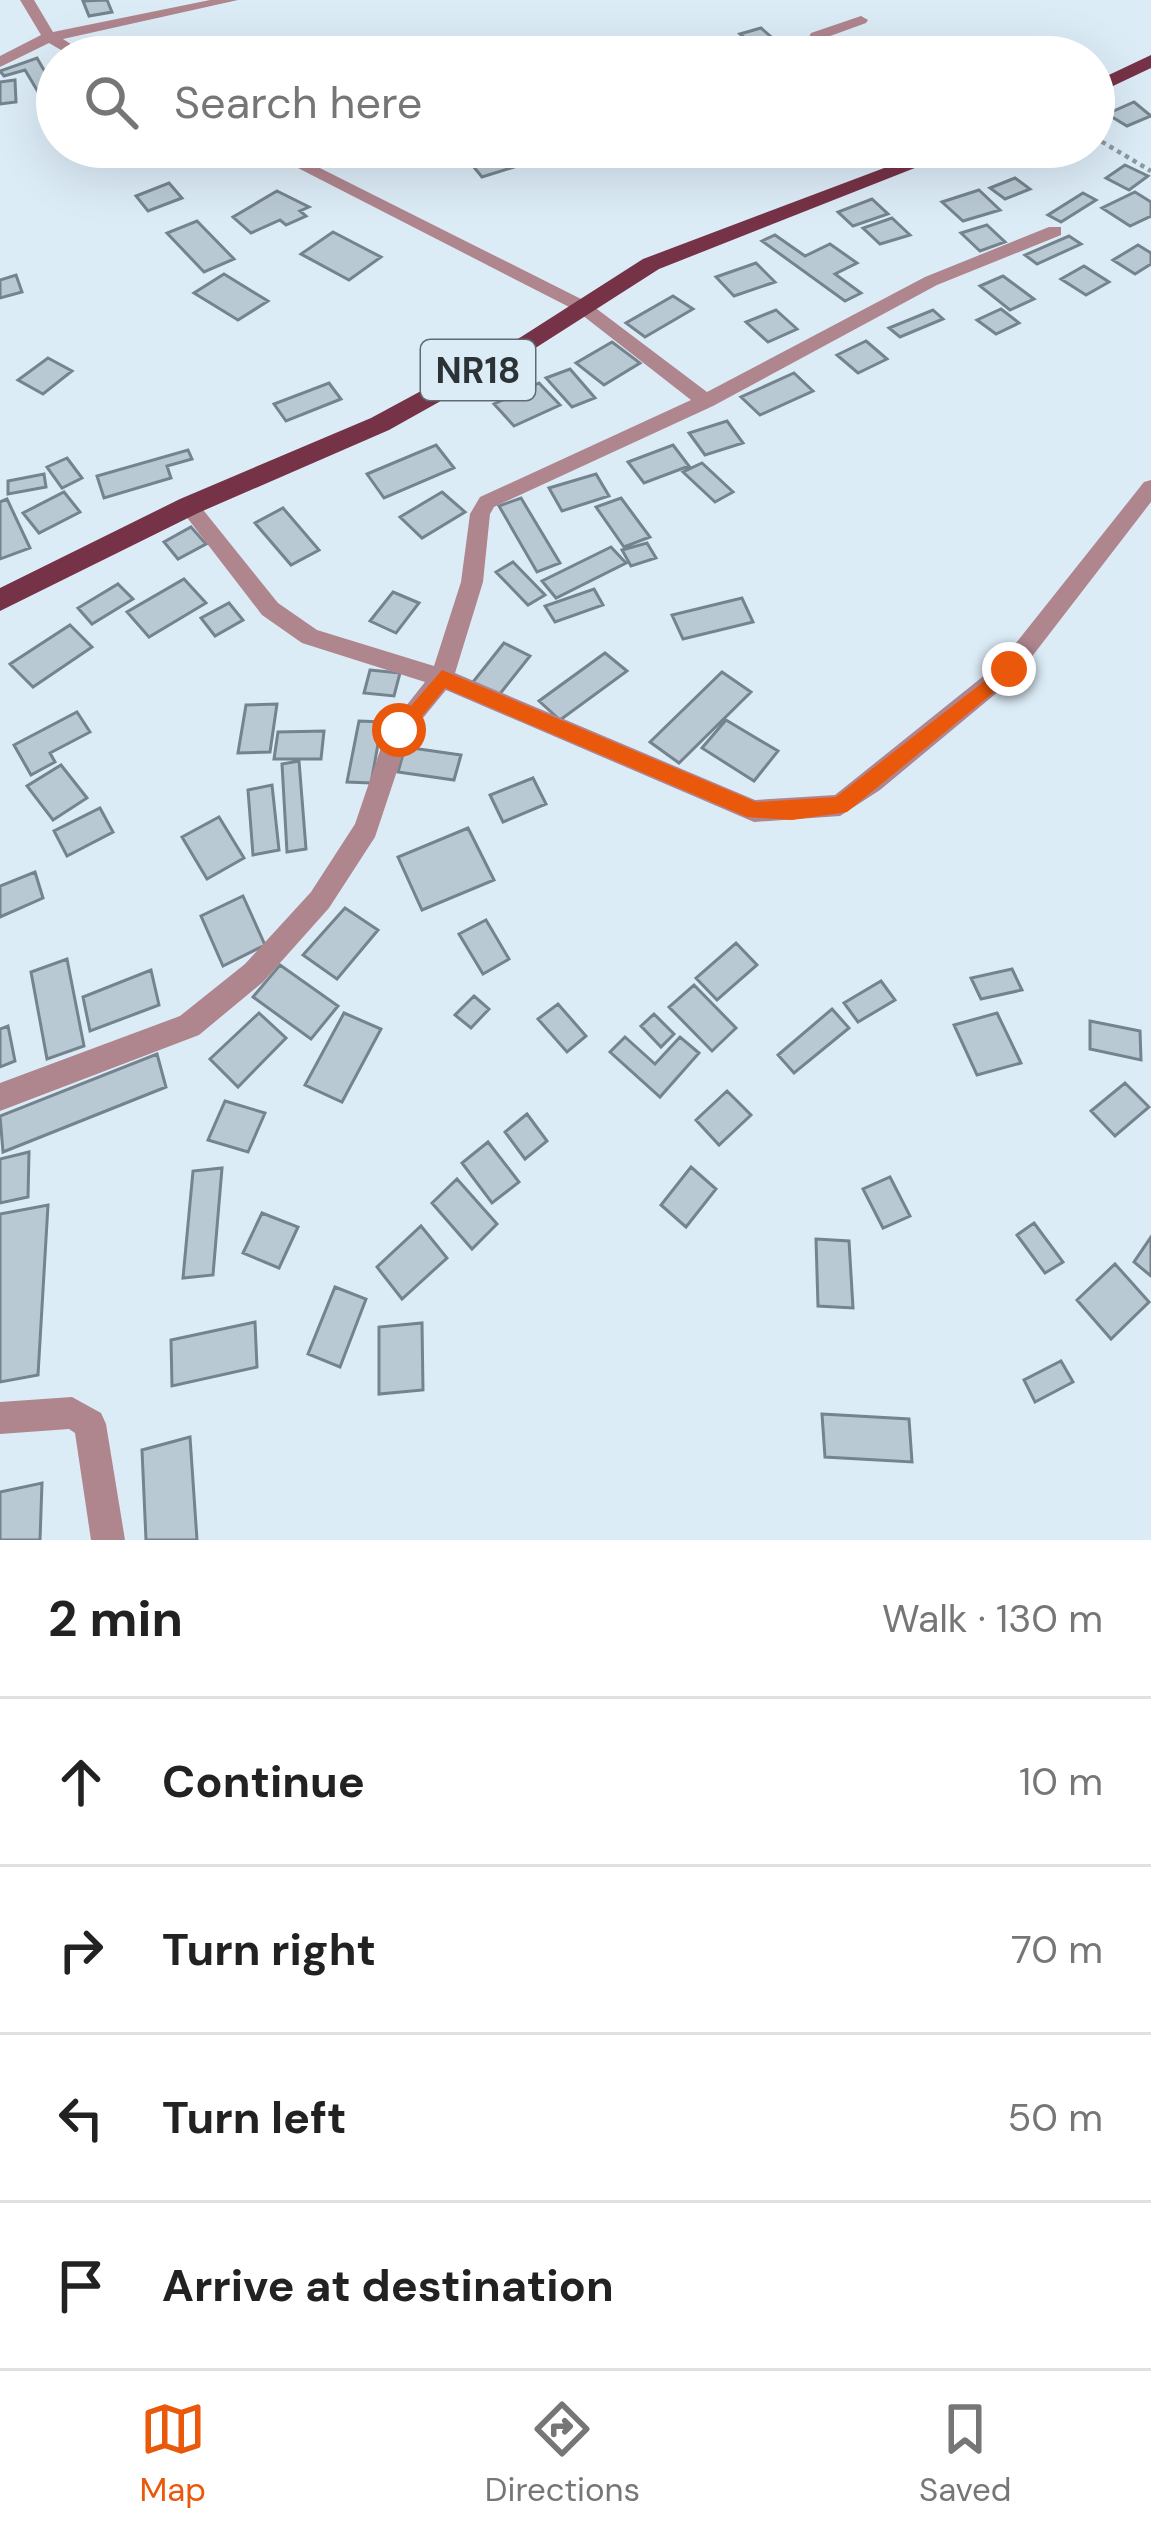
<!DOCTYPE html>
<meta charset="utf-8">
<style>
:root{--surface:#fff;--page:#f6f6f6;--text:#222;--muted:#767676;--line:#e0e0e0;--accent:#ea580c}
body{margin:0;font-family:"DM Sans",sans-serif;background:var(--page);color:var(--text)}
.stop{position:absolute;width:36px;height:36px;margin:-27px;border:9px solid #ea580c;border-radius:50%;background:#fff}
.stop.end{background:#ea580c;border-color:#fff;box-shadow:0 3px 12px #0008}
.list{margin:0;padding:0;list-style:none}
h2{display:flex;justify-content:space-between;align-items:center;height:156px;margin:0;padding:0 48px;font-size:51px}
h2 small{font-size:39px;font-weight:400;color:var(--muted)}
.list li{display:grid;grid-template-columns:78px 1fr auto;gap:36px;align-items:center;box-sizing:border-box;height:168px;padding:0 48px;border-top:3px solid var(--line)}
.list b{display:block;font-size:45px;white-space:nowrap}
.list em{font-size:39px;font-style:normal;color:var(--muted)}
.icon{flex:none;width:66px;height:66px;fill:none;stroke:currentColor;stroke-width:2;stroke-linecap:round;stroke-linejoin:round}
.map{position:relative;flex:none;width:1151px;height:1540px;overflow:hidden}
.search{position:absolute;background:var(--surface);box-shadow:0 12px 48px #0002;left:36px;right:36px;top:36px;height:132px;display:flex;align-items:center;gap:30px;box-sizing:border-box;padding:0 42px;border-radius:66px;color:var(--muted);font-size:45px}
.sheet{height:828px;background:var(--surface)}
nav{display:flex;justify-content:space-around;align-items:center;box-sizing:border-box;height:168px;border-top:3px solid var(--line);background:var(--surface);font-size:33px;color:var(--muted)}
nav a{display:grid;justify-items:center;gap:6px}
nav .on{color:var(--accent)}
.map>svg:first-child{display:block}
</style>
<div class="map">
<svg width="1151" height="1540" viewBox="0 0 1151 1540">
<rect width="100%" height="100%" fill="#dcecf7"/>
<path fill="#b9c9d3" stroke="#74838d" stroke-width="3" d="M107,0L112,12L89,16L83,1Z
M761,28L784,48L764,54L740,34Z
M37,58L56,91L40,95L25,70L4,76L0,71Z
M15,80L16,102L0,104V82Z
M1134,102L1151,116L1127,126L1107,114Z
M491,147H534L543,158L482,177L464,155Z
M1125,165L1148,176L1129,190L1106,178Z
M1015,178L1030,189L1005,199L990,188Z
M169,183L182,198L148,211L136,196Z
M979,190L1000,210L963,221L942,202Z
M277,191L309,207L300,211L306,216L286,225L280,220L251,233L233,217Z
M1135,192L1151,202V216L1130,226L1102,208Z
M1083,193L1096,200L1061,222L1048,215Z
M872,199L888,214L853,226L838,212Z
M892,218L910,235L880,244L863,228Z
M197,221L234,259L204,272L167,233Z
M987,225L1005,242L980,251L961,233Z
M333,232L381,257L349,280L301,254Z
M775,235L805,256L830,244L857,263L835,274L861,293L845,301L762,241Z
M1069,236L1081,244L1037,264L1025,255Z
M1138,245L1151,253V264L1135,274L1113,260Z
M756,263L775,282L734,296L716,277Z
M1084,266L1109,282L1086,295L1061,279Z
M224,274L268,301L238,320L194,293Z
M16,275L22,292L0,298V280Z
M1003,276L1034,299L1010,310L980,286Z
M673,296L693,309L645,337L626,323Z
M1001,309L1019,323L996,334L977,320Z
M776,310L797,329L768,342L746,322Z
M933,310L943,319L900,337L889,328Z
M866,341L887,359L858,373L837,355Z
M612,342L640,363L604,385L576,363Z
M48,358L72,371L43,394L18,380Z
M570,369L595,398L572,407L546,378Z
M794,373L813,391L760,415L741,397Z
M329,383L341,399L286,421L274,404Z
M539,383L560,405L514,426L494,404Z
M727,421L743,443L705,455L689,433Z
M436,445L454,468L384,498L367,474Z
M673,445L689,466L644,483L628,462Z
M188,450L192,459L167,466L171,478L104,498L97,476Z
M67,458L82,478L62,488L47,467Z
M702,463L733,492L715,502L683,472Z
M44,474L46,487L8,494V481Z
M596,474L609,496L562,511L549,488Z
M64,492L80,512L39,533L23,513Z
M442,492L465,512L422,538L400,517Z
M521,498L560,563L537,572L499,506Z
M621,498L650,537L624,547L596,507Z
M7,499L30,548L0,559V502Z
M283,508L319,550L291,565L255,523Z
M191,527L206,544L178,559L164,542Z
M647,543L656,558L631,566L622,550Z
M611,547L626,563L556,598L542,581Z
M513,562L545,595L528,605L496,572Z
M184,579L206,603L149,637L127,612Z
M118,584L133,599L92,624L78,608Z
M594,589L603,605L555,622L545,606Z
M393,592L419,603L396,633L370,621Z
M742,598L753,622L683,639L672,615Z
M229,603L243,620L215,636L201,618Z
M70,625L92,647L33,687L10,664Z
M504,643L530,656L499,695L473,682Z
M605,653L627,671L560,720L539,701Z
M370,670L400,673L394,696L364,693Z
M722,672L751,692L679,763L650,742Z
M277,704L270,752L238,753L246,705Z
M77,712L90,732L50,753L55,762L31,775L14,745Z
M726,720L778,751L754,781L702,748Z
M359,721L382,722L371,783L347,782Z
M324,731L321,759H274L278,732Z
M405,747L461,755L454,780L398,772Z
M299,761L306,849L287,852L282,764Z
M61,765L87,798L53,820L27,786Z
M533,778L546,804L503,822L490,795Z
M272,785L279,850L253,855L248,790Z
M100,808L113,832L67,856L54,831Z
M219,817L244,858L207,879L182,837Z
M468,828L494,880L422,910L398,857Z
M35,872L43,898L0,917V886Z
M243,896L265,945L223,966L201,916Z
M345,908L378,930L337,979L303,955Z
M486,920L509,959L483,974L459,934Z
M736,943L757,965L717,1000L696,978Z
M67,959L84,1046L47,1059L31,972Z
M280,965L338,1006L311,1039L253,997Z
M1012,969L1022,990L981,999L971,978Z
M151,970L159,1005L90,1031L83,997Z
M881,981L895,1000L858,1022L844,1003Z
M694,985L736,1028L712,1051L669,1007Z
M474,996L489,1009L471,1028L455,1015Z
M558,1004L586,1036L567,1052L538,1019Z
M832,1009L849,1028L794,1073L778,1055Z
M259,1013L286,1038L238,1087L210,1059Z
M344,1013L381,1029L342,1102L305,1085Z
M997,1013L1021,1063L977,1075L954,1025Z
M654,1014L674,1034L661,1047L641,1026Z
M1090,1021L1140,1031L1141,1060L1090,1049Z
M8,1026L15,1061L0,1067V1029Z
M625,1037L655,1064L680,1037L699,1053L660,1097L610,1052Z
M157,1054L166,1087L3,1152L0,1116Z
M1125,1083L1149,1107L1115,1136L1091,1111Z
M727,1091L751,1115L719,1145L696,1120Z
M225,1101L265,1113L248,1152L208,1140Z
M527,1114L547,1141L525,1159L505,1132Z
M488,1142L519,1182L492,1203L462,1163Z
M29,1152L28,1197L0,1203V1159Z
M691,1167L716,1189L686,1227L661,1205Z
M222,1168L213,1275L183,1278L193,1171Z
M890,1177L910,1216L883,1228L863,1189Z
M457,1179L497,1224L472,1249L432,1203Z
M48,1205L38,1375L0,1382V1214Z
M262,1213L298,1227L279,1268L243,1253Z
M1034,1223L1063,1262L1045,1273L1017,1235Z
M421,1226L447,1258L402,1299L377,1267Z
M1151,1237V1276L1134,1262Z
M816,1239L849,1241L853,1308L818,1306Z
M1115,1264L1149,1302L1111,1339L1077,1300Z
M335,1287L366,1299L340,1367L308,1354Z
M255,1322L257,1367L172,1386L171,1340Z
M422,1323L423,1390L379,1394V1327Z
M1061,1361L1073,1382L1035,1402L1024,1380Z
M822,1414L909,1419L912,1462L825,1457Z
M190,1437L197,1540H146L142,1450Z
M42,1483L40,1540H0V1492Z"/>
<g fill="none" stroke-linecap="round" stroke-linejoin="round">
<path stroke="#8d99a1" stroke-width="4.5" stroke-dasharray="4.5 4.5" stroke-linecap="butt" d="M1094,137L1151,171"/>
<path fill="#af858e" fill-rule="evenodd" d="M20,0H34L53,32L210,0H238L63,39L91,57H73L49,43L0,67V56L41,35Z
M861,16L868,20L866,23L822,39L821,43L832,57H817L806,43L811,33Z
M257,147H278L589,303L707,392L925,277L1049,227H1061V235L937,285L713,406L494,507L490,514L483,582L455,673L755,800L835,795L1001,662L1144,482L1151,480V502L1017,676L880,790L840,816L754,822L446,690L409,735L375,837L329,908L263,982L199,1035L0,1111V1083L180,1016L245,964L311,892L355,824L387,730L425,682L302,643L262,615L182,511L179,506L182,501H196L278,603L317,630L434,666L461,582L470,514L480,497L691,400L577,311Z
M72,1397L101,1413L106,1424L125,1540H91L75,1433L69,1429L0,1434V1402Z"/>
<path fill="#763246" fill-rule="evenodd" d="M1151,55V68L1094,95V82Z
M940,147H968L659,269L537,347L389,430L198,513L0,611V588L180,499L371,418L521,337L643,259Z"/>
</g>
<path fill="#ea580c" d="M1009,662L1018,669L1015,675L847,812L792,820L747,817L445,688L406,736H393L390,730L442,670L756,802L836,797Z"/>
<g text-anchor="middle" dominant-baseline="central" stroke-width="9" stroke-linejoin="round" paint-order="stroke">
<rect fill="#dcecf7" stroke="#616a71" stroke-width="3" x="421" y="340" width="114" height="60" rx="9"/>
<g font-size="36" font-weight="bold" fill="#2c3337">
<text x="478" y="370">NR18</text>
</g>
</g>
</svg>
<div class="stop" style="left:399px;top:730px"></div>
<div class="stop end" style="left:1009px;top:669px"></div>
<div class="search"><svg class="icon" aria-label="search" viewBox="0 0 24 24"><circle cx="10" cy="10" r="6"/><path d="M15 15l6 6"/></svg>Search here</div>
</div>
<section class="sheet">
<h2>2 min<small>Walk · 130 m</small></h2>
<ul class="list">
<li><svg class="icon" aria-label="ahead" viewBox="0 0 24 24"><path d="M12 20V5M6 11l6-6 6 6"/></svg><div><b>Continue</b></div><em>10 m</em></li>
<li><svg class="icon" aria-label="right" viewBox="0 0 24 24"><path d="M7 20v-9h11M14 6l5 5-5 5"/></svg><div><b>Turn right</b></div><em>70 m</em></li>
<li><svg class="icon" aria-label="left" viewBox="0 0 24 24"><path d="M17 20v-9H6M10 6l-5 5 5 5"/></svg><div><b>Turn left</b></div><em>50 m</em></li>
<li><svg class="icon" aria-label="arrive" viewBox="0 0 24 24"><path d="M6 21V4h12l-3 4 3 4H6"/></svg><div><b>Arrive at destination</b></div></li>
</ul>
</section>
<nav>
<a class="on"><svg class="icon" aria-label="map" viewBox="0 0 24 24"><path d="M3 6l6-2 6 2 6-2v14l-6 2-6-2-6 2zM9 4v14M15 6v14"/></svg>Map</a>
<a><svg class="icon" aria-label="directions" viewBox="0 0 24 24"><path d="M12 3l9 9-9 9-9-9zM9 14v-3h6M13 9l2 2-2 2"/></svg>Directions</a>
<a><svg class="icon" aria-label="saved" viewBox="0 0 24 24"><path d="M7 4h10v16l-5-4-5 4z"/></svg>Saved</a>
</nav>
